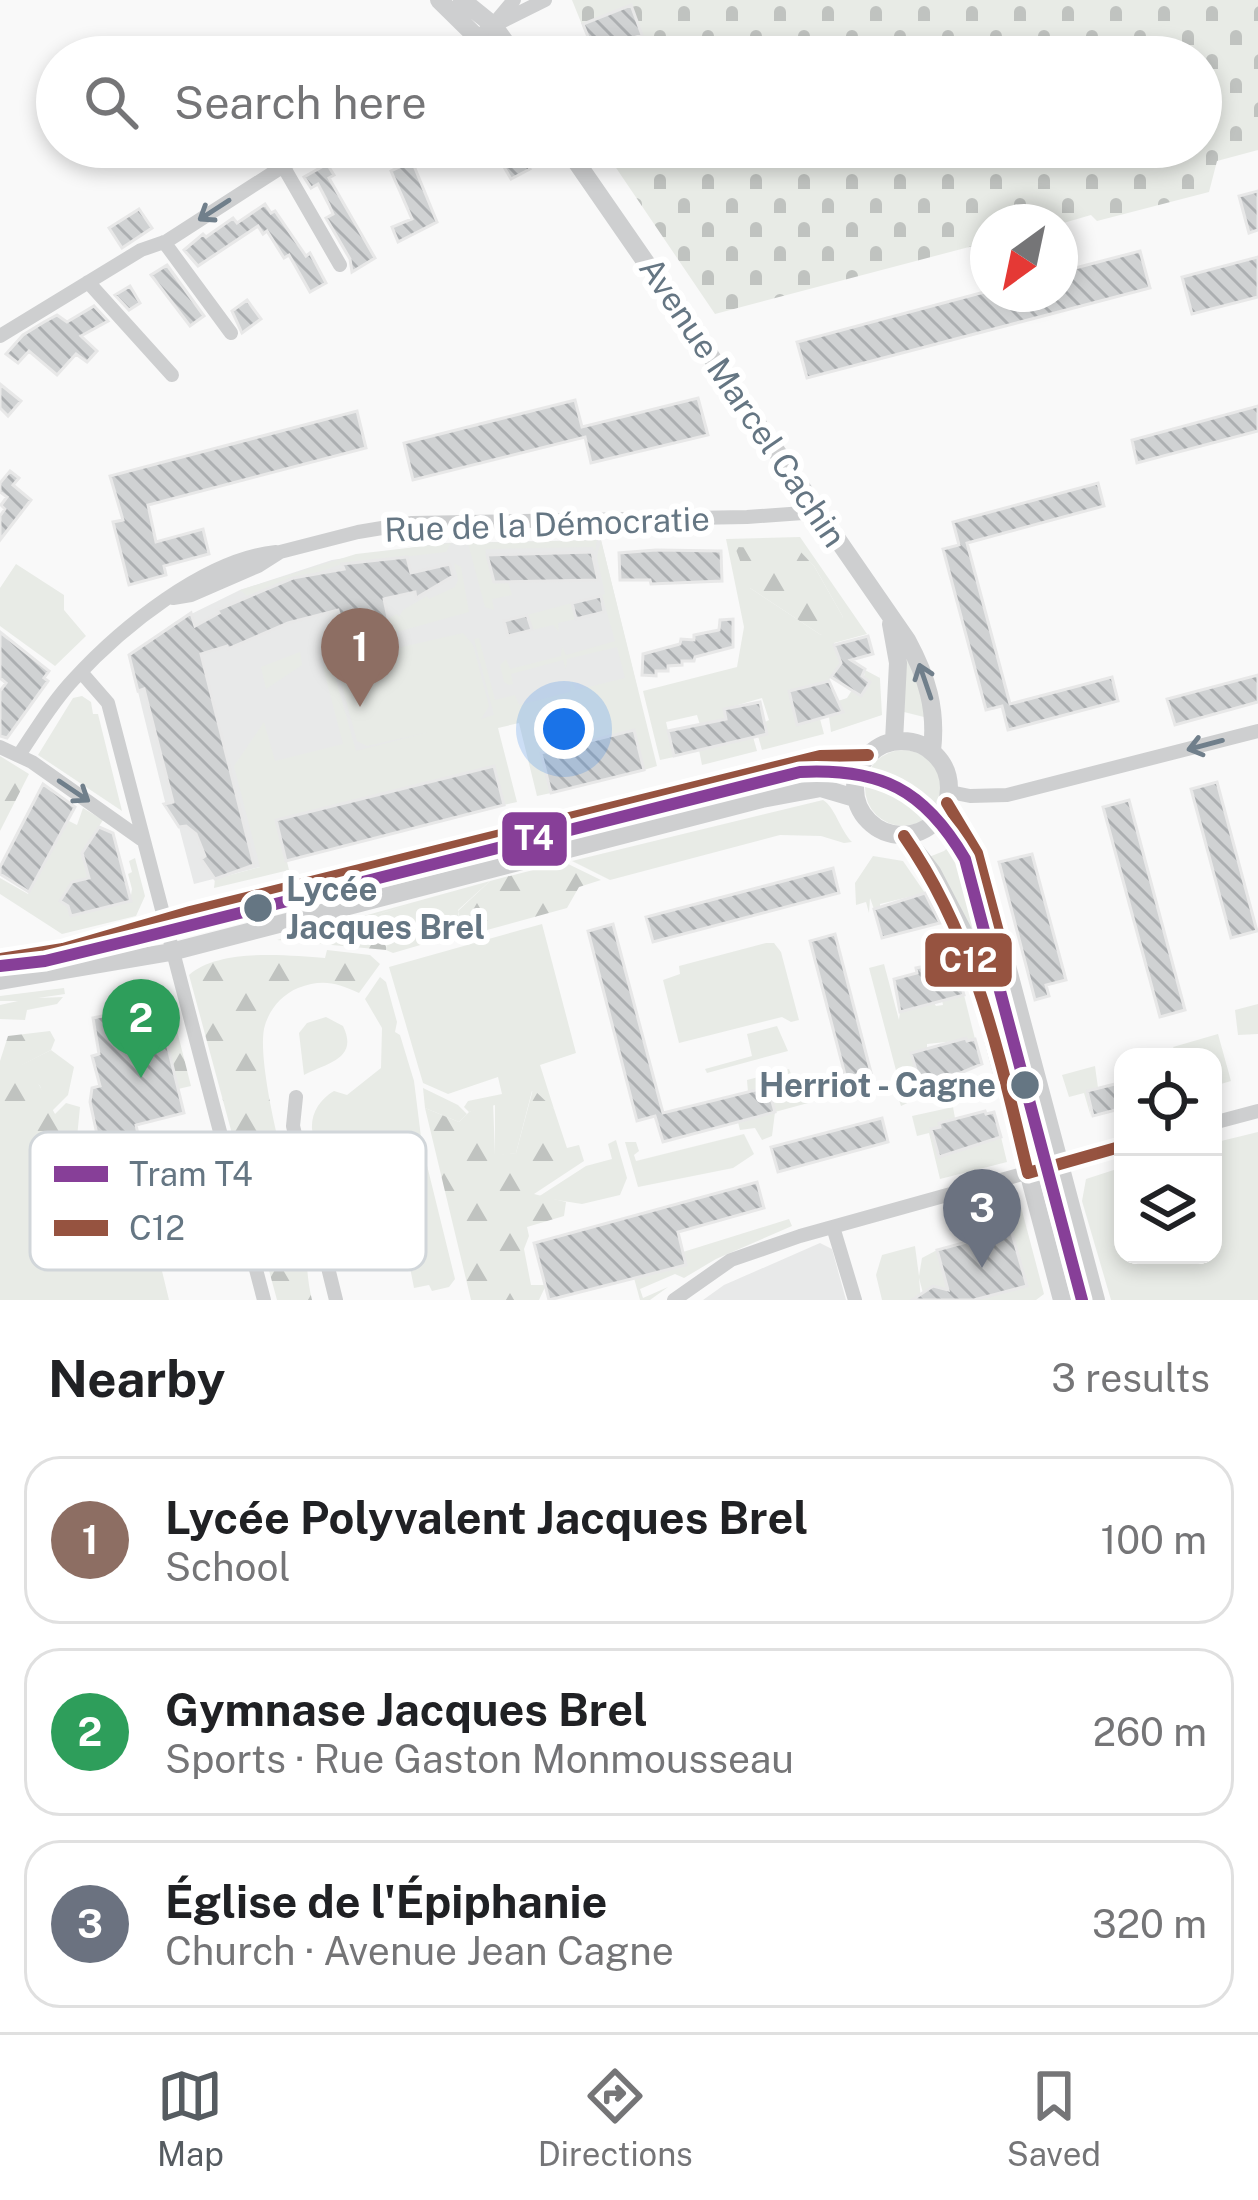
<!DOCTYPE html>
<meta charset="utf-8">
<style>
:root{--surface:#fff;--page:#f2f2f2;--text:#202124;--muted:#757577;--line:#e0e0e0;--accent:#565c61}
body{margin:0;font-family:"Public Sans",sans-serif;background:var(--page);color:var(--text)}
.controls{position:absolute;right:36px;bottom:36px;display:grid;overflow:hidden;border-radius:24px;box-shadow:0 6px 18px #0003}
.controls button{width:108px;height:108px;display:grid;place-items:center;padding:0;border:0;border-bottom:3px solid var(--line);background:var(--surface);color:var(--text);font:60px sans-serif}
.compass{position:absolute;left:970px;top:204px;width:108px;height:108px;border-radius:50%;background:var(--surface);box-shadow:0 6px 18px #0003;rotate:213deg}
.you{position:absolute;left:564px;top:729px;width:42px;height:42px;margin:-30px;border:9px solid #fff;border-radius:50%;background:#1a73e8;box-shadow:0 0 0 18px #1a73e833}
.badge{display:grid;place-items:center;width:78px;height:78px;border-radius:50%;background:var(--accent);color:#fff;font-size:39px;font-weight:700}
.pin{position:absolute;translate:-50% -99px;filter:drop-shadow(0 3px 6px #0008)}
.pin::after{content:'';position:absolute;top:63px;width:42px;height:36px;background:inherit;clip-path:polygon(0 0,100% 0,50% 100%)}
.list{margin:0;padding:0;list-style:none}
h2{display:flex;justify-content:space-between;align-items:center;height:156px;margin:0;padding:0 48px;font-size:51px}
h2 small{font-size:39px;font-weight:400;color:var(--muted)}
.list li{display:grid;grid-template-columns:78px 1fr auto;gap:36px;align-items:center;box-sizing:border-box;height:168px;margin:0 24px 24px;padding:0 24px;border:3px solid var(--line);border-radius:36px}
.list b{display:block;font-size:45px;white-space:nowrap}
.list p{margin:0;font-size:39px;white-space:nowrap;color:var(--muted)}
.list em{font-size:39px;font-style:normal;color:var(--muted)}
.icon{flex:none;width:66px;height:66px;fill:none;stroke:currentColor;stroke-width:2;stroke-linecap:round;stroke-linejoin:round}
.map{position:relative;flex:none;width:1258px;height:1300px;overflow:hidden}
.search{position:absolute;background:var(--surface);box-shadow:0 6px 18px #0003;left:36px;right:36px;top:36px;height:132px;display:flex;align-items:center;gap:30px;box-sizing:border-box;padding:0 42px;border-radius:66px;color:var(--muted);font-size:45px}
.sheet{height:732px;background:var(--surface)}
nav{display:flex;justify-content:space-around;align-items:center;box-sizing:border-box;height:168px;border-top:3px solid var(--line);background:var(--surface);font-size:33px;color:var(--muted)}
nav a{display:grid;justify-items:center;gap:6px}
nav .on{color:var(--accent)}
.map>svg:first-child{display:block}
</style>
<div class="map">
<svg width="1258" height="1300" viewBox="0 0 1258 1300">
<defs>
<pattern id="forest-firs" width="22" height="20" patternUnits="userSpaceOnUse" patternTransform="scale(3)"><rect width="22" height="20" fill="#e8ebe6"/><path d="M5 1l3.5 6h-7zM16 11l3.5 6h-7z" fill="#c0c3c0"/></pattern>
<pattern id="cemetery-stones" width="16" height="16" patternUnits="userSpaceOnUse" patternTransform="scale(3)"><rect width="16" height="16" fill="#e8ebe6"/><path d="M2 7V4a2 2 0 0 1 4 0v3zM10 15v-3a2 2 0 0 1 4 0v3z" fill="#c0c3c0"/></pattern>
<pattern id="building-back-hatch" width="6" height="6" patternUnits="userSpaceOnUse" patternTransform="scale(3)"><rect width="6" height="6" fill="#d0d2d3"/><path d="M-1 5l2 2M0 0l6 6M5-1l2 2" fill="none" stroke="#acafb1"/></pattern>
</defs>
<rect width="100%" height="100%" fill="#f9f9f9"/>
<path fill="#e8e9e9" d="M601,540L638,691L256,789L275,863L194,884L179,827L167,810L129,655L175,622L240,590L332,560L442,543Z
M820,1243L832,1249L846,1300H703L724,1285Z"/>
<path fill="#e8ebe6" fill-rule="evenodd" d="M800,537L867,634L834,643L841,663L828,681L790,691L797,725L820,719L824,734L762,750L758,736L766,734L765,722L769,720L762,698L724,709L726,719L700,725L697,715L666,722L674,757L660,760L643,691L737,667L744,627L726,539ZM798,550L814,566L843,617L821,635L750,588Z
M597,540L595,552L593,547L485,549L493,583L508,582L512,595L492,599L494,610L485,607L468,543Z
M601,540L657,766L644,770L633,730L542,753L551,793L537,796L519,723L498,728L517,802L504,805L493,766L463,773L465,789L436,797L431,781L401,789L380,837L369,797L277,820L289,870L214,888L215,879L260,867L234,766L264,722L275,761L343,744L323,667L331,662L356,751L429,732L367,746L357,741L339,674L349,659L463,633L473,645L489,706L481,719L494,715L474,639L479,638L495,700L515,695L519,705L570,692L571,681L576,690L625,678L617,647L567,659L566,669L563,660L511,674L513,684L509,685L504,682L500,665L506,659L510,669L561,656L562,646L566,655L615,641L602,595L605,594L597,557Z
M451,543L446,552L342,564L247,596L240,590L356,554Z
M454,563L461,567L469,612L393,633L389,618L397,614L399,617L403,610L427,596L429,599L455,587L458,580Z
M16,564L64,595V610L86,636L55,666L0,626V588Z
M572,603L576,619L558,623L559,632L553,625L532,630L527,615Z
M300,652L302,665L266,689L261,667Z
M911,657L928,718L904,712L906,658Z
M879,662L882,715L831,732L829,717L842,712L838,701L847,698L852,690L861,695L865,670L880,678Z
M82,696L91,702L93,714H98L122,811L38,755L73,698Z
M753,737L757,751L702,765L699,750Z
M865 788a38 38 0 1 1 76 0a38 38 0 1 1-76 0Z
M832,760L828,783L551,848L547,830Z
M823,800C835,807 840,830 852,842L844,843L821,836L780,835L610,880L572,861Z
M83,808L103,820L82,853L89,878L72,882L60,900L68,906L71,916L130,901L132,889L128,874L132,872L129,861L135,858L145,896L136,916L62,934L0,894V878L28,894L67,820L77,825Z
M963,834L1011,1010L996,1014L986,975L929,857L944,851Z
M525,836L529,853L328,907L322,884Z
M873,856L903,861L925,893L880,904V908L874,909L870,898L869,913L866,902L856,905L855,883Z
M490,881L458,910L459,919L434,941L393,953L386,950L388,942H364L359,938L363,931L359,920L415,903L288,941L277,940Z
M542,924L576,1053L540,1065L554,1109L532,1091L516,1153L495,1156V1105L469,1112L464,1107L468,1101L502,1094L498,1077L448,1094L423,1083L389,967Z
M135,933L140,954L0,977V963Z
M766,943H774L781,952L799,1020L791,1022L782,1017L679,1043L663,980L680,974L679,966Z
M884,964L899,1020L900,1012L934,1003L936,1006L943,1005L942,1000L964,995L975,1039L927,1044V1048L912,1053L918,1079L912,1081L916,1099L901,1106L893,1081L898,1078L869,968Z
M380,977L386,982L397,1022L395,1032L400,1035L414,1081L422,1145L455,1279L449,1287L432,1291L429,1285L414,1288L407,1252L341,1270L312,1129C311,1113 320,1099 334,1091L347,1095L381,1068L382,1028L365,999Z
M64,988L65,994L38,998L63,997L57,1004L27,1010L25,1020L0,1019V1005L18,1001H0V996Z
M1258,1004V1034L1238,1035L1235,1010Z
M326,1017L343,1026C359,1059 327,1063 304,1075L299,1033L307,1023Z
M777,1026L788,1051L707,1073L705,1069L752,1056L747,1034Z
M1218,1034L1231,1081L1214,1086L1213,1057H1206L1203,1051L1180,1057L1173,1047Z
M51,1050L74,1067L68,1095L52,1111L72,1134L98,1140L101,1166L124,1212L147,1209L169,1300H0V1066L45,1101L40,1086L21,1065Z
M1095,1066L1098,1088L1087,1092L1091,1117L1084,1093L1069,1097L1062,1075Z
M789,1069L793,1079L814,1074L819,1100L775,1112L772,1136L762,1140L755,1128L740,1130L738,1122L768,1087L748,1092L747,1080Z
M423,1088L458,1105L467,1114L459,1122L425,1108Z
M953,1107L955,1118L939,1122L940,1127L932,1129L938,1156L1001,1137L1007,1162L940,1179L929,1133L917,1136L912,1116Z
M1258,1132V1300H1111L1082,1201L1086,1179L1123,1167V1255H1213V1143Z
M744,1134L754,1154L733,1168L638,1187L625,1142H636L639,1151L634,1155L636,1161Z
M616,1140L627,1178L620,1195L582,1204L538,1197L586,1166L612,1159L608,1144Z
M1012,1199L1020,1203L1044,1294L1036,1300H974L1026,1286L1004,1201Z
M1060,1202L1091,1300H1067L1046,1205Z
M789,1219L792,1226L716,1259L684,1278L675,1274L640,1289L643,1298L668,1287L650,1300H640L634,1278L685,1265L683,1252Z
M915,1246L919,1276L922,1258L937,1250L947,1288L923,1293L919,1278L921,1300H882L876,1275L882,1255Z"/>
<path fill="url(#forest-firs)" d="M735,547L798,549L814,566L843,617L836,631L821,635L750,588Z
M0,756L29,774L0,831Z
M564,862L601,880L579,887L567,908L465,936L458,911L490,881Z
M359,920L364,931L360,938L364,942L370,935L388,933L386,950L288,941L339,929Z
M327,950L370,955L380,964L359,993C336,982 321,979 298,988C281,995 268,1011 264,1029C257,1067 287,1180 299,1218C308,1245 305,1273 312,1300H277L189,975C219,948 287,955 325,958Z
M168,995L191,1086L178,1089L156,999Z
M50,1031L55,1040L51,1050L22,1065L32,1072L55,1114L66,1103L80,1107L74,1168C43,1162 21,1135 0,1112V1061L8,1036Z
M533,1089L554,1109L567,1148L579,1145L584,1161L534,1194L566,1202L564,1216L527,1227L529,1236L524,1249L531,1285H546L539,1300H471L425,1108L459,1122L469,1112L493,1102L495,1155L516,1153Z"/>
<path fill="url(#cemetery-stones)" d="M572,0H1258V150L1217,161L1209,192L1097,221L1091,215L1060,224L988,222V242L715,314L606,153L631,147H1201V57H595Z"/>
<path fill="url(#building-back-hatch)" stroke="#e8e8e8" stroke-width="3" d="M631,5L642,35L594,52L583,24Z
M511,147H518L530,169L511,179L497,155Z
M412,161L437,222L398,242L392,227L412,219L391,171Z
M327,164L334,175L329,178L375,258L352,272L350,259L326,218L333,214L329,205L318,184L311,188L304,177Z
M1258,191V230L1249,233L1239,196Z
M265,204L271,213L275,211L306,256L310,253L326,283L310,292L289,255L284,258L267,231L263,234L258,226L198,266L184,250L203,234L206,237L233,218L237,223Z
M139,209L152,228L122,248L109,228Z
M1140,251L1150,288L807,378L797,342L988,291L1060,294V272Z
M1258,257V297L1192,314L1182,277Z
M167,265L204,316L190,326L151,275Z
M130,286L140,303L129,310L115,295Z
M247,300L261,319L242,333L232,311Z
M94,306L108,321L81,336L97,351L87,362L76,354L57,375L29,351L18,363L6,354L23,335L44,322L57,315L67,322Z
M0,384L21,401L8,416L0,408Z
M698,398L708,435L591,463L585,437L413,480L404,443L575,400L582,427Z
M1258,406V431L1137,463L1132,440Z
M357,411L366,448L148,505L156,542L203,529L209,554L164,566L166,575L129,585L113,522L123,520L110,476Z
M10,471L19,478L13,485L31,500L0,540V516L5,509L1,505L7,497L0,492V483Z
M1098,483L1104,506L967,543L1010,704L1112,677L1118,701L1008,730L1002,706L986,710L943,549L959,545L953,522Z
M656,550L721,551L722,581L651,584L650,580H620L619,553Z
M592,552L598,580L494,582L487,555Z
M407,557L411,573L450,564L453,576L416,598L415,592L384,599L392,637L347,647L338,610L288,623L228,649L227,646L201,654L254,865L215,879L201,859L205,856L196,834L186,826L179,827L164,804L173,802L144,689L138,691L129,655L191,613L195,626L219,613L217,610L293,578L344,569L342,564Z
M601,596L604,612L576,619L572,603Z
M527,615L532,630L508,636L504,621Z
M733,619V647L695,657L694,661H682V665L668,666V671H656V676L642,675L643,654L680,644L681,639L694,640V635L719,630L720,620Z
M0,632L49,671L44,678L48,681L7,738L0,736V691L6,683L0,678Z
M868,636L873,654L851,660L865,669L862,676L870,682L861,696L831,677L841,663L834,645Z
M1258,675V702L1175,725L1167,699Z
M829,681L843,712L797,725L789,691Z
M760,702L767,734L674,756L668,731L726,719L724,709Z
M634,730L644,770L551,793L541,753Z
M494,766L504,805L286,861L276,820Z
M1217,782L1257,931L1231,938L1191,789Z
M43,784L75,807L29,892L0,874V867Z
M1129,800L1185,1010L1160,1017L1103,807Z
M99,827L113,833L131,901L71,916L68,906L60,901L72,882L89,878L82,853Z
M1032,854L1066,980L1046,985L1049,996L1035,1000L999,862Z
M833,868L839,893L653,942L646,917Z
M925,893L940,923L882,938L874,909Z
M613,924L663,1113L768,1087L775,1112L663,1142L655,1116L637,1121L588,931Z
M835,934L874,1084L849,1090L810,941Z
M955,962L964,995L900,1012L894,979L917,973L916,968L930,965L931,970Z
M159,1011L184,1113L136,1125L140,1143L101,1153L90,1102L92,1088L100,1086L92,1056L99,1054L93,1018L107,1015L110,1023Z
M966,1038L967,1041L975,1039L982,1064L956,1075L919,1080L911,1053Z
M1123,1082V1108L1093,1116L1087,1091Z
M985,1111L986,1114L994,1112L1001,1137L939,1157L931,1129L940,1127L939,1123Z
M882,1118L888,1142L778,1172L771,1147Z
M757,1182L764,1208L678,1232L686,1265L549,1300L534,1243Z
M1011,1230L1027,1286L974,1300H912L933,1286L948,1290L937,1250Z"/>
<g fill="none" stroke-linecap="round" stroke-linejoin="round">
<path stroke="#cecfd0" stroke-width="14" d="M497,24L545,0
M452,57L493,25L514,0
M283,166L340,265
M164,242L231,333
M88,282L172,375
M0,336L141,250L167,241L313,147
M173,598L191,595L258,566L280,552L358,532L412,523L747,517L817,512
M81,672L108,703L264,1300
M0,747L32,762L141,839
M19,755C36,730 53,701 74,679C121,628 205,559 276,552
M950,792L970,796L1007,795L1258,731
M296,1097L293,1126L336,1300
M1213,1123L1258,1111
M833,1227L855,1300
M674,1300L731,1260L800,1236L1123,1146"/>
<path stroke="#cecfd0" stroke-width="18" d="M439,0L497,57
M462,0L493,25L516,57
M566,147L907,640C927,677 937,709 932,751
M891,624L898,663L894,741
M855 788a47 47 0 1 1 94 0a47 47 0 1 1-94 0Z
M947,803L977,853L1096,1300
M904,836L932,872L966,937L1062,1300
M0,959L63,949L190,912L769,768L820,756L868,755
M0,981L171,952L762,799L821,788L855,798"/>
<defs>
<path id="bus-1" d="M947,803L977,853L1004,954
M904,836C975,938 999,1054 1028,1173L1123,1146
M0,959L63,949L190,912L820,756L868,755"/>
</defs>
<use href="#bus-1" stroke="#fff" stroke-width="21"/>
<use href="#bus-1" stroke="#965340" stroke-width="12"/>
<defs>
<path id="tram-1" d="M0,966L45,961L136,939L800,772C881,768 924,789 965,859L1082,1300"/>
</defs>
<use href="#tram-1" stroke="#fff" stroke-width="21"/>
<use href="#tram-1" stroke="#873f98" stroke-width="12"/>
</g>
<defs><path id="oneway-shaft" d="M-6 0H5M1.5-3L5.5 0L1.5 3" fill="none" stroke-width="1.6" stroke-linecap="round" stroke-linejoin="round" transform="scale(3)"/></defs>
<g stroke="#707f8b">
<use href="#oneway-shaft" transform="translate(214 210) rotate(147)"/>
<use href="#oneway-shaft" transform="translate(925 681) rotate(-109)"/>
<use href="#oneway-shaft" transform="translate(1205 745) rotate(165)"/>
<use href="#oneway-shaft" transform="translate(74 791) rotate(34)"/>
</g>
<g fill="#657683" stroke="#fff" stroke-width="4.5">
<circle cx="258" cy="908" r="16"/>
<circle cx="1025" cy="1085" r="16"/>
</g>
<g text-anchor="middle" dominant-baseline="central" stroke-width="12" stroke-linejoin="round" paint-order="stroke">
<g font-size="33" fill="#657683" stroke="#fff">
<text transform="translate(743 402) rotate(56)">Avenue Marcel Cachin</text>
<text transform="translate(547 524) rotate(-2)">Rue de la Démocratie</text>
</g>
<g font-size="33" font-weight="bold" fill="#657683" stroke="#fff" text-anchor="start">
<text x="286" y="889">Lycée<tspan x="286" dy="38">Jacques Brel</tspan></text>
<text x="996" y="1085" text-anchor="end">Herriot - Cagne</text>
</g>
</g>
<rect x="30" y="1132" width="396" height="138" rx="18" fill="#fff" stroke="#d1d6da" stroke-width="3"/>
<rect x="54" y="1166" width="54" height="16" fill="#873f98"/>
<rect x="54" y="1220" width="54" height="16" fill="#965340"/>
<g font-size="33" fill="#657683">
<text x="129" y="1186">Tram T4</text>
<text x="129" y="1240">C12</text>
</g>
<g stroke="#fff" stroke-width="4.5">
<rect x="500" y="810" width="69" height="58" rx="12" fill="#873f98"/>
<rect x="923" y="931" width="91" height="58" rx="12" fill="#965340"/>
</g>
<g font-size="33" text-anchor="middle" font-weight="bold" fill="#fff">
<text x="534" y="850">T4</text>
<text x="968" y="972">C12</text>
</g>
</svg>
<div class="controls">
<button><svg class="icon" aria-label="locate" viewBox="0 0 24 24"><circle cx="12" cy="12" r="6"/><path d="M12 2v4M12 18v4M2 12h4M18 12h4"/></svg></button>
<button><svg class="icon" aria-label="layers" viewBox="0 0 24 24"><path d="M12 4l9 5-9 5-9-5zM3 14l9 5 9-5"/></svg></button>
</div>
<svg class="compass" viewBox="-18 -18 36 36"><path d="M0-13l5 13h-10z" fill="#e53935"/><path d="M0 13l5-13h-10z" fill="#757577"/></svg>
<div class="you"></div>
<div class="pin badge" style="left:360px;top:707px;background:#8d6e63">1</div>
<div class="pin badge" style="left:141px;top:1078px;background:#2e9e5b">2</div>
<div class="pin badge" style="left:982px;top:1268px;background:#6b7280">3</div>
<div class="search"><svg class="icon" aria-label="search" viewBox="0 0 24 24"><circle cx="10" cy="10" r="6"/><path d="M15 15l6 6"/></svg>Search here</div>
</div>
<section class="sheet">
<h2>Nearby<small>3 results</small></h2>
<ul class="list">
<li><span class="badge" style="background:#8d6e63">1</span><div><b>Lycée Polyvalent Jacques Brel</b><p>School</p></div><em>100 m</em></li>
<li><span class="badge" style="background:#2e9e5b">2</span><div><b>Gymnase Jacques Brel</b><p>Sports · Rue Gaston Monmousseau</p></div><em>260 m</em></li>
<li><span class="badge" style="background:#6b7280">3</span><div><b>Église de l'Épiphanie</b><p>Church · Avenue Jean Cagne</p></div><em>320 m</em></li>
</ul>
</section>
<nav>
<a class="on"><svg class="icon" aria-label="map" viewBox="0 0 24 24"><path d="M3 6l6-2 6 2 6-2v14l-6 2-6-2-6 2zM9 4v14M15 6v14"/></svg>Map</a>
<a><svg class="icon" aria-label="directions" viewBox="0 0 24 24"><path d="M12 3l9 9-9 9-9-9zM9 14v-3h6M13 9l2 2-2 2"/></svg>Directions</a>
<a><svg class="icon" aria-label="saved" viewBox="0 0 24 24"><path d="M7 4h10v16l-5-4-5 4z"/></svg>Saved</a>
</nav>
